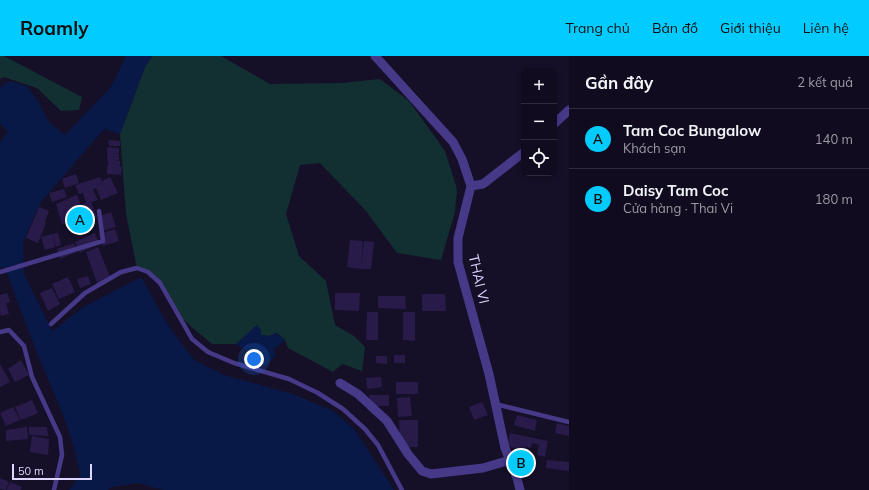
<!DOCTYPE html>
<html lang="vi">
<meta charset="utf-8">
<style>
:root{--surface:#100b1e;--page:#1e192b;--text:#f1f3f6;--muted:#9c9ba4;--line:#302b3c;--accent:#02cbff}
body{margin:0;font-family:Mulish,sans-serif;background:var(--page);color:var(--text)}
.controls{position:absolute;right:12px;top:12px;display:grid;overflow:hidden;border-radius:8px;box-shadow:0 2px 6px #0003}
.controls button{width:36px;height:36px;display:grid;place-items:center;padding:0;border:0;border-bottom:1px solid var(--line);background:var(--surface);color:var(--text);font:20px sans-serif}
.scale{position:absolute;left:12px;bottom:10px;width:80px;box-sizing:border-box;padding-left:4px;border:2px solid #dfd6ff;border-top:0;font-size:11px;line-height:14px;white-space:nowrap;color:#dfd6ff;-webkit-text-stroke:3px #160f28;paint-order:stroke}
.you{position:absolute;left:254px;top:303px;width:14px;height:14px;margin:-10px;border:3px solid #fff;border-radius:50%;background:#1a73e8;box-shadow:0 0 0 6px #1a73e833}
.badge{display:grid;place-items:center;width:26px;height:26px;border-radius:50%;background:var(--accent);color:#111;font-size:13px;font-weight:700}
.pin{position:absolute;translate:-50% -50%;border:2px solid #fff;box-shadow:0 1px 4px #0006}
.list{margin:0;padding:0;list-style:none}
h2{display:flex;justify-content:space-between;align-items:center;height:52px;margin:0;padding:0 16px;font-size:17px}
h2 small{font-size:13px;font-weight:400;color:var(--muted)}
.list li{display:grid;grid-template-columns:26px 1fr auto;gap:12px;align-items:center;box-sizing:border-box;height:60px;padding:0 16px;border-top:1px solid var(--line)}
.list b{display:block;font-size:15px;white-space:nowrap}
.list p{margin:0;font-size:13px;white-space:nowrap;color:var(--muted)}
.list em{font-size:13px;font-style:normal;color:var(--muted)}
.icon{flex:none;width:22px;height:22px;fill:none;stroke:currentColor;stroke-width:2;stroke-linecap:round;stroke-linejoin:round}
.map{position:relative;flex:none;width:569px;height:434px;overflow:hidden}
header{display:flex;align-items:center;gap:24px;box-sizing:border-box;height:56px;padding:0 20px;background:var(--accent);color:#111}
header strong{font-size:19px}
nav{display:flex;gap:22px;margin-inline-start:auto;font-size:14px}
main{display:flex}
aside{flex:1;background:var(--surface)}
.map>svg:first-child{display:block}
</style>
<header>
<strong>Roamly</strong>
<nav><a>Trang chủ</a><a>Bản đồ</a><a>Giới thiệu</a><a>Liên hệ</a></nav>
</header>
<main>
<div class="map">
<svg width="569" height="434" viewBox="0 0 569 434">
<rect width="100%" height="100%" fill="#160f28"/>
<path fill="#123032" d="M0,0H4L82,41L79,54L61,55L37,32L4,21L0,23Z
M152,0H221L270,28L341,27L380,23L409,45L445,95L457,133L455,156L441,204L397,197L366,155L320,107L300,109L286,158L299,200L326,225L335,269L354,280L365,291L362,315L342,308L333,316L288,292L285,284L277,277L270,280L261,279L257,269L236,288H212C202,279 182,264 175,255C161,235 163,221 137,212L126,158L120,78L145,11Z"/>
<path fill="#091947" d="M126,0H152L145,11L120,78L104,73L40,147L23,187L24,218L52,275L84,251L141,221L169,271L194,304L224,319L293,338L333,355L354,373L394,434H163L138,427L111,431L108,434H69L80,420C74,379 55,340 39,302C27,272 16,241 5,211L0,212V86L8,76L0,67V31L10,25L27,30L38,45L48,65L65,79L111,31Z
M257,269L261,274V279L269,280L276,277L285,284L274,293L275,301L263,311L262,297L246,294L236,288Z"/>
<path fill="#291b49" d="M108,84L120,85V90H109Z
M107,91L119,92V97L115,98H119V104H115L120,105V110L122,111L121,119L107,118V110H108Z
M76,118L79,127L65,132L62,123Z
M100,121L102,125L110,121L118,137L101,144L96,132L93,134L98,144L91,146L97,161L86,164L85,162L62,168L56,148L77,139L81,149L86,147L83,137L79,138L75,129Z
M64,133L67,141L52,146L49,137Z
M39,151L49,155L45,166L46,167L38,187L26,182Z
M111,156L116,171L102,175L97,161Z
M115,173L119,185L103,190L99,178Z
M58,177L61,189L56,191L52,178Z
M95,177L99,188L79,197L75,186Z
M52,178L55,191L45,194L41,181Z
M350,184L363,185L361,213L347,211Z
M364,185L374,186L371,213H361Z
M74,187L77,196L60,203L57,193Z
M98,191L110,221L97,227L86,196Z
M88,220L91,228L80,232L77,223Z
M68,221L75,236L59,243L52,228Z
M52,232L60,248L48,255L40,237Z
M7,237L10,246L6,247L9,258L1,260L0,256V239Z
M335,237H360L359,255L335,254Z
M422,238H445L446,255H422Z
M378,240H405L406,253L378,252Z
M367,256H378V284H366Z
M403,256H415V285L403,284Z
M394,299H405V307H394Z
M376,300H387V308L376,307Z
M21,304L29,319L15,326L8,313Z
M0,308L10,326L0,331Z
M381,321L382,331L367,333L366,322Z
M396,326H418V338H396Z
M369,339H389V350H371Z
M410,341L412,360L398,361L397,342Z
M32,344L38,357L21,364L15,351Z
M482,346L488,359L474,364L469,351Z
M13,351L20,364L6,370L0,357Z
M517,359L537,364L535,375L514,369Z
M399,364H418V391H400Z
M557,367L569,370V380L555,377Z
M27,371L28,383L6,385V374Z
M29,371H47L48,380L29,379Z
M510,377L548,385L545,401L537,399L539,389L532,387L531,392L524,391L523,394L507,390Z
M32,380L49,383L48,399L30,396Z
M547,404L569,406V415L546,412Z
M0,422L9,426L6,434L0,433Z
M10,426L22,431L21,434H7Z"/>
<g fill="none" stroke-linecap="round" stroke-linejoin="round">
<path stroke="#453988" stroke-width="4.5" d="M0,216L103,185L99,155
M51,268L85,237L121,216L137,212L148,216L160,227L192,283L208,296L234,307L289,323L318,337L343,353L365,373L378,389L402,434
M0,276L9,274L24,290L32,321L60,381L62,399L54,434
M495,348L569,366"/>
<path stroke="#453988" stroke-width="9" d="M375,0L453,86L462,103L471,130L458,182V206L489,318L505,392L517,422L520,434
M554,68L569,54
M471,130L483,128L524,96
M340,327L358,338L387,365L408,398L422,415L431,418L483,412L510,404"/>
</g>
<g text-anchor="middle" dominant-baseline="central" stroke-width="3.5" stroke-linejoin="round" paint-order="stroke">
<g font-size="14" fill="#dfd6ff" stroke="#160f28">
<text transform="translate(479 223) rotate(77)">THAI VI</text>
</g>
</g>
</svg>
<div class="controls">
<button>+</button>
<button>−</button>
<button><svg class="icon" aria-label="locate" viewBox="0 0 24 24"><circle cx="12" cy="12" r="6"/><path d="M12 2v4M12 18v4M2 12h4M18 12h4"/></svg></button>
</div>
<div class="scale">50 m</div>
<div class="you"></div>
<div class="pin badge" style="left:80px;top:164px">A</div>
<div class="pin badge" style="left:521px;top:407px">B</div>
</div>
<aside>
<h2>Gần đây<small>2 kết quả</small></h2>
<ul class="list">
<li><span class="badge">A</span><div><b>Tam Coc Bungalow</b><p>Khách sạn</p></div><em>140 m</em></li>
<li><span class="badge">B</span><div><b>Daisy Tam Coc</b><p>Cửa hàng · Thai Vi</p></div><em>180 m</em></li>
</ul>
</aside>
</main>
